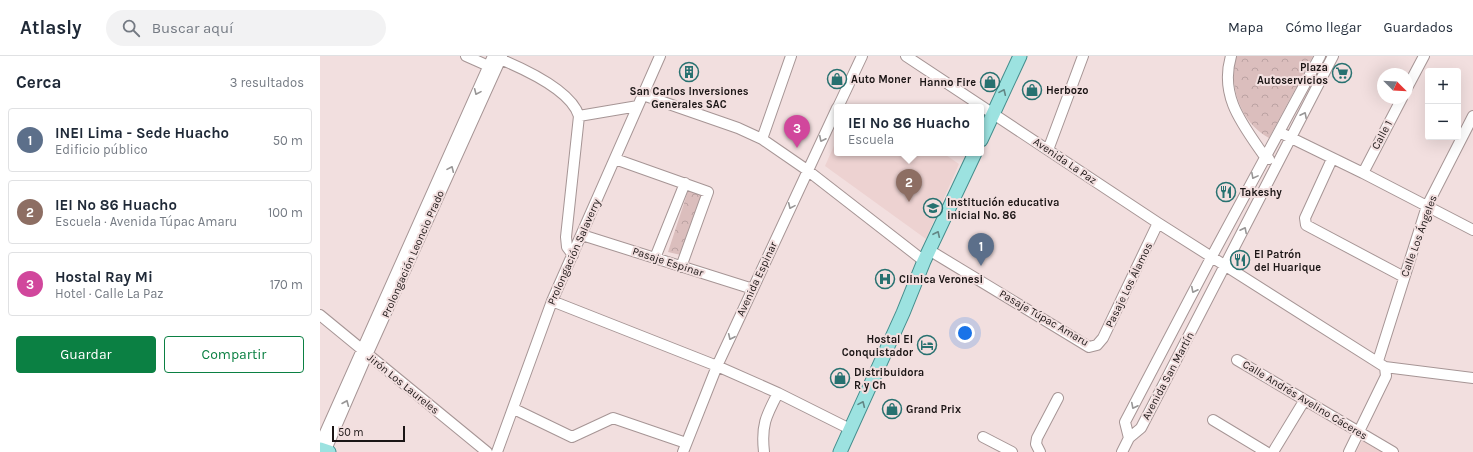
<!DOCTYPE html>
<html lang="es">
<meta charset="utf-8">
<style>
:root{--surface:#fff;--page:#f2f2f3;--text:#1f2937;--muted:#747a83;--line:#e0e1e3;--accent:#0b8043}
body{margin:0;font-family:Karla,sans-serif;background:var(--page);color:var(--text)}
.controls{position:absolute;right:12px;top:12px;display:grid;overflow:hidden;border-radius:4px;box-shadow:0 4px 16px #0002}
.controls button{width:36px;height:36px;display:grid;place-items:center;padding:0;border:0;border-bottom:1px solid var(--line);background:var(--surface);color:var(--text);font:20px sans-serif}
.compass{position:absolute;left:1057px;top:12px;width:36px;height:36px;border-radius:50%;background:var(--surface);box-shadow:0 4px 16px #0002;rotate:114deg}
.scale{position:absolute;left:12px;bottom:10px;width:73px;box-sizing:border-box;padding-left:4px;border:2px solid #1b1515;border-top:0;font-size:11px;line-height:14px;white-space:nowrap;color:#1b1515;-webkit-text-stroke:3px #f2dfdf;paint-order:stroke}
.you{position:absolute;left:645px;top:277px;width:14px;height:14px;margin:-10px;border:3px solid #fff;border-radius:50%;background:#1a73e8;box-shadow:0 0 0 6px #1a73e833}
.badge{display:grid;place-items:center;width:26px;height:26px;border-radius:50%;background:var(--accent);color:#fff;font-size:13px;font-weight:700}
.pin{position:absolute;translate:-50% -33px;filter:drop-shadow(0 1px 2px #0008)}
.pin::after{content:'';position:absolute;top:21px;width:14px;height:12px;background:inherit;clip-path:polygon(0 0,100% 0,50% 100%)}
.popup{position:absolute;left:514px;top:48px;width:150px;height:52px;box-sizing:border-box;display:grid;place-content:center;border-radius:4px;background:var(--surface);filter:drop-shadow(0 1px 3px #0005);font-size:13px;white-space:nowrap;color:var(--muted)}
.popup b{font-size:15px;color:var(--text)}
.popup::after{content:'';position:absolute;left:50%;top:100%;margin-left:-8px;border:8px solid transparent;border-top-color:var(--surface)}
.list{margin:0;padding:0;list-style:none}
h2{display:flex;justify-content:space-between;align-items:center;height:52px;margin:0;padding:0 16px;font-size:17px}
h2 small{font-size:13px;font-weight:400;color:var(--muted)}
.list li{display:grid;grid-template-columns:26px 1fr auto;gap:12px;align-items:center;box-sizing:border-box;height:64px;margin:0 8px 8px;padding:0 8px;border:1px solid var(--line);border-radius:4px}
.list b{display:block;font-size:15px;white-space:nowrap}
.list p{margin:0;font-size:13px;white-space:nowrap;color:var(--muted)}
.list em{font-size:13px;font-style:normal;color:var(--muted)}
.actions{display:flex;gap:8px;padding:12px 16px}
.actions a{flex:1;padding:9px 0;border:1px solid var(--accent);border-radius:4px;text-align:center;font-size:14px;color:var(--accent)}
.actions .main{background:var(--accent);color:#fff}
.icon{flex:none;width:22px;height:22px;fill:none;stroke:currentColor;stroke-width:2;stroke-linecap:round;stroke-linejoin:round}
.map{position:relative;flex:none;width:1153px;height:396px;overflow:hidden}
header{display:flex;align-items:center;gap:24px;box-sizing:border-box;height:56px;padding:0 20px;background:var(--surface);border-bottom:1px solid var(--line)}
header strong{font-size:19px}
nav{display:flex;gap:22px;margin-inline-start:auto;font-size:14px}
.search{width:280px;height:36px;background:var(--page);display:flex;align-items:center;gap:10px;box-sizing:border-box;padding:0 14px;border-radius:22px;color:var(--muted);font-size:15px}
main{display:flex}
aside{flex:1;background:var(--surface)}
.map>svg:first-child{display:block}
</style>
<header>
<strong>Atlasly</strong>
<div class="search"><svg class="icon" aria-label="search" viewBox="0 0 24 24"><circle cx="10" cy="10" r="6"/><path d="M15 15l6 6"/></svg>Buscar aquí</div>
<nav><a>Mapa</a><a>Cómo llegar</a><a>Guardados</a></nav>
</header>
<main>
<aside>
<h2>Cerca<small>3 resultados</small></h2>
<ul class="list">
<li><span class="badge" style="background:#5c6f8a">1</span><div><b>INEI Lima - Sede Huacho</b><p>Edificio público</p></div><em>50 m</em></li>
<li><span class="badge" style="background:#8d6e63">2</span><div><b>IEI No 86 Huacho</b><p>Escuela · Avenida Túpac Amaru</p></div><em>100 m</em></li>
<li><span class="badge" style="background:#d1479c">3</span><div><b>Hostal Ray Mi</b><p>Hotel · Calle La Paz</p></div><em>170 m</em></li>
</ul>
<div class="actions"><a class="main">Guardar</a><a>Compartir</a></div>
</aside>
<div class="map">
<svg width="1153" height="396" viewBox="0 0 1153 396">
<defs>
<pattern id="park-crowns" width="20" height="18" patternUnits="userSpaceOnUse"><rect width="20" height="18" fill="#dbbebd"/><path d="M2 6a3 3 0 1 1 6 0M12 15a3 3 0 1 1 6 0" fill="none" stroke="#bba2a2"/></pattern>
</defs>
<rect width="100%" height="100%" fill="#f2dfdf"/>
<path fill="#edd2d1" d="M517,83V97H623L639,108L606,183L505,110Z
M1043,383L1065,396H1036Z"/>
<path fill="url(#park-crowns)" d="M916,0H993L949,82C921,67 908,30 916,0Z
M368,135L385,139L365,200L348,196Z"/>
<g fill="none" stroke-linecap="round" stroke-linejoin="round">
<defs>
<path id="minor" d="M146,0L173,12
M586,0L838,167L1065,311L1066,320L1029,396
M911,0C899,41 923,69 945,101L949,103
M180,3C204,13 251,34 259,60L246,181L247,191L253,199
M1087,32L1104,0
M323,39L418,72L442,83L487,114L604,205
M518,51L542,0
M259,60L318,50
M959,76L1043,117L1153,174
M442,83L471,0
M728,94L763,0
M295,103L388,136L361,211
M1012,103L985,162L986,169L1084,221
M1043,117L1082,42
M262,179L433,233
M609,194L769,291L777,289L783,282L838,167
M335,202L365,127
M232,245L397,310L458,337
M0,259L167,396
M917,304L1073,396
M1058,305L1107,150L1153,60
M1065,311L1153,322
M194,353L252,381L293,362L366,387
M893,364L946,396
M663,381L692,396
M809,382L805,366L892,200L1000,0
M0,388L173,0
M5,396L47,299L182,0
M177,396L232,245L340,0
M363,396L397,310L517,52
M444,396C441,369 446,360 458,337L530,373
M720,396L716,388L717,382L738,342
M802,396L809,382L821,372L1013,0
M953,396L984,345"/>
<path id="major" d="M661,84L700,0
M0,393L9,396
M520,396L583,257L604,205L655,97"/>
</defs>
<use href="#minor" stroke="#a69595" stroke-width="12"/>
<use href="#major" stroke="#448d8c" stroke-width="15"/>
<use href="#minor" stroke="#fff" stroke-width="10"/>
<use href="#major" stroke="#9ce2e0" stroke-width="13"/>
</g>
<defs><path id="oneway-chevron" d="M-2-3.5L2.5 0L-2 3.5" fill="none" stroke-width="1.6" stroke-linecap="round" stroke-linejoin="round"/></defs>
<g stroke="#989696">
<use href="#oneway-chevron" transform="translate(157 36) rotate(114)"/>
<use href="#oneway-chevron" transform="translate(984 59) rotate(-63)"/>
<use href="#oneway-chevron" transform="translate(502 83) rotate(116)"/>
<use href="#oneway-chevron" transform="translate(131 113) rotate(-66)"/>
<use href="#oneway-chevron" transform="translate(934 120) rotate(118)"/>
<use href="#oneway-chevron" transform="translate(471 150) rotate(114)"/>
<use href="#oneway-chevron" transform="translate(924 174) rotate(-63)"/>
<use href="#oneway-chevron" transform="translate(874 234) rotate(117)"/>
<use href="#oneway-chevron" transform="translate(411 281) rotate(115)"/>
<use href="#oneway-chevron" transform="translate(26 347) rotate(-67)"/>
<use href="#oneway-chevron" transform="translate(814 350) rotate(117)"/>
</g>
<g stroke="#628685">
<use href="#oneway-chevron" transform="translate(683 36) rotate(-66)"/>
<use href="#oneway-chevron" transform="translate(617 178) rotate(-65)"/>
<use href="#oneway-chevron" transform="translate(542 348) rotate(-66)"/>
</g>
<defs>
<symbol id="building-ring" viewBox="-11 -11 22 22"><circle r="9.5" fill="#f2dfdf" stroke="#277170" stroke-width="1.5"/><path d="M-4-6H4V6H1V3H-1V6H-4ZM-2.5-4.3h1.7v1.8h-1.7ZM.8-4.3h1.7v1.8H.8ZM-2.5-1h1.7V.8h-1.7ZM.8-1h1.7V.8H.8Z" fill="#277170"/></symbol>
<symbol id="supermarket-ring" viewBox="-11 -11 22 22"><circle r="9.5" fill="#f2dfdf" stroke="#277170" stroke-width="1.5"/><path d="M-6-5.5h2.5l.6 2H6L4.5 2H-2.5L-4.4-4H-6ZM-1.5 3.2a1.3 1.3 0 1 0 .1 0ZM3 3.2a1.3 1.3 0 1 0 .1 0Z" fill="#277170"/></symbol>
<symbol id="shop-ring" viewBox="-11 -11 22 22"><circle r="9.5" fill="#f2dfdf" stroke="#277170" stroke-width="1.5"/><path d="M-5-2.5h2.3a2.7 3.5 0 0 1 5.4 0H5L5.5 6h-11ZM-1.5-2.5h3a1.5 2.3 0 0 0-3 0Z" fill="#277170"/></symbol>
<symbol id="restaurant-ring" viewBox="-11 -11 22 22"><circle r="9.5" fill="#f2dfdf" stroke="#277170" stroke-width="1.5"/><path d="M-5-6h1v4h1v-4h1v4h1v-4h1v5L-1.5 .5V6h-2V.5L-5-1ZM5-6V6H3V1.5H1.5Q1.5-4 5-6Z" fill="#277170"/></symbol>
<symbol id="school-ring" viewBox="-11 -11 22 22"><circle r="9.5" fill="#f2dfdf" stroke="#277170" stroke-width="1.5"/><path d="M0-5L7-2L0 1L-7-2ZM-4 1L0 2.5L4 1V4Q0 6-4 4Z" fill="#277170"/></symbol>
<symbol id="hospital-ring" viewBox="-11 -11 22 22"><circle r="9.5" fill="#f2dfdf" stroke="#277170" stroke-width="1.5"/><path d="M-5-5h3v3.5h4V-5h3V5h-3V1.5h-4V5h-3Z" fill="#277170"/></symbol>
<symbol id="hotel-ring" viewBox="-11 -11 22 22"><circle r="9.5" fill="#f2dfdf" stroke="#277170" stroke-width="1.5"/><path d="M-6-4.5h1.5V1H6V5H4.5V3h-9V5H-6ZM-4 0a1.8 1.8 0 1 1 3.6 0ZM.5 0V-2.5h3Q6-2.5 6 0Z" fill="#277170"/></symbol>
</defs>
<g fill-rule="evenodd">
<use href="#building-ring" x="358" y="5" width="22" height="22"/>
<use href="#supermarket-ring" x="1011" y="6" width="22" height="22"/>
<use href="#shop-ring" x="506" y="12" width="22" height="22"/>
<use href="#shop-ring" x="659" y="15" width="22" height="22"/>
<use href="#shop-ring" x="701" y="23" width="22" height="22"/>
<use href="#restaurant-ring" x="895" y="125" width="22" height="22"/>
<use href="#school-ring" x="602" y="141" width="22" height="22"/>
<use href="#restaurant-ring" x="909" y="193" width="22" height="22"/>
<use href="#hospital-ring" x="554" y="212" width="22" height="22"/>
<use href="#hotel-ring" x="596" y="278" width="22" height="22"/>
<use href="#shop-ring" x="509" y="311" width="22" height="22"/>
<use href="#shop-ring" x="561" y="342" width="22" height="22"/>
</g>
<g text-anchor="middle" dominant-baseline="central" stroke-width="4" stroke-linejoin="round" paint-order="stroke">
<g font-size="11" font-weight="bold" fill="#1b1515" stroke="#f2dfdf" text-anchor="start">
<text x="1008" y="11" text-anchor="end">Plaza<tspan x="1008" dy="13">Autoservicios</tspan></text>
<text x="531" y="23">Auto Moner</text>
<text x="656" y="26" text-anchor="end">Hanno Fire</text>
<text x="726" y="34">Herbozo</text>
<text x="369" y="35" text-anchor="middle">San Carlos Inversiones<tspan x="369" dy="13">Generales SAC</tspan></text>
<text x="920" y="136">Takeshy</text>
<text x="627" y="146">Institución educativa<tspan x="627" dy="13">inicial No. 86</tspan></text>
<text x="934" y="198">El Patrón<tspan x="934" dy="13">del Huarique</tspan></text>
<text x="579" y="223">Clinica Veronesi</text>
<text x="593" y="283" text-anchor="end">Hostal El<tspan x="593" dy="13">Conquistador</tspan></text>
<text x="534" y="316">Distribuidora<tspan x="534" dy="13">R y Ch</tspan></text>
<text x="586" y="353">Grand Prix</text>
</g>
<g font-size="11" fill="#1b1515" stroke="#f2dfdf">
<text transform="translate(1062 79) rotate(-62)">Calle 1</text>
<text transform="translate(745 105) rotate(34)">Avenida La Paz</text>
<text transform="translate(1099 180) rotate(-70)">Calle Los Ángeles</text>
<text transform="translate(254 196) rotate(-66)">Prolongación Salaverry</text>
<text transform="translate(93 198) rotate(-66)">Prolongación Leoncio Prado</text>
<text transform="translate(348 206) rotate(18)">Pasaje Espinar</text>
<text transform="translate(437 223) rotate(-65)">Avenida Espinar</text>
<text transform="translate(809 229) rotate(-64)">Pasaje Los Álamos</text>
<text transform="translate(724 262) rotate(30)">Pasaje Túpac Amaru</text>
<text transform="translate(848 320) rotate(-62)">Avenida San Martín</text>
<text transform="translate(83 328) rotate(39)">Jirón Los Laureles</text>
<text transform="translate(985 344) rotate(31)">Calle Andrés Avelino Cáceres</text>
</g>
</g>
</svg>
<div class="controls">
<button>+</button>
<button>−</button>
</div>
<svg class="compass" viewBox="-18 -18 36 36"><path d="M0-13l5 13h-10z" fill="#e53935"/><path d="M0 13l5-13h-10z" fill="#747a83"/></svg>
<div class="scale">50 m</div>
<div class="you"></div>
<div class="pin badge" style="left:661px;top:210px;background:#5c6f8a">1</div>
<div class="pin badge" style="left:589px;top:146px;background:#8d6e63">2</div>
<div class="popup"><b>IEI No 86 Huacho</b>Escuela</div>
<div class="pin badge" style="left:477px;top:92px;background:#d1479c">3</div>
</div>
</main>
